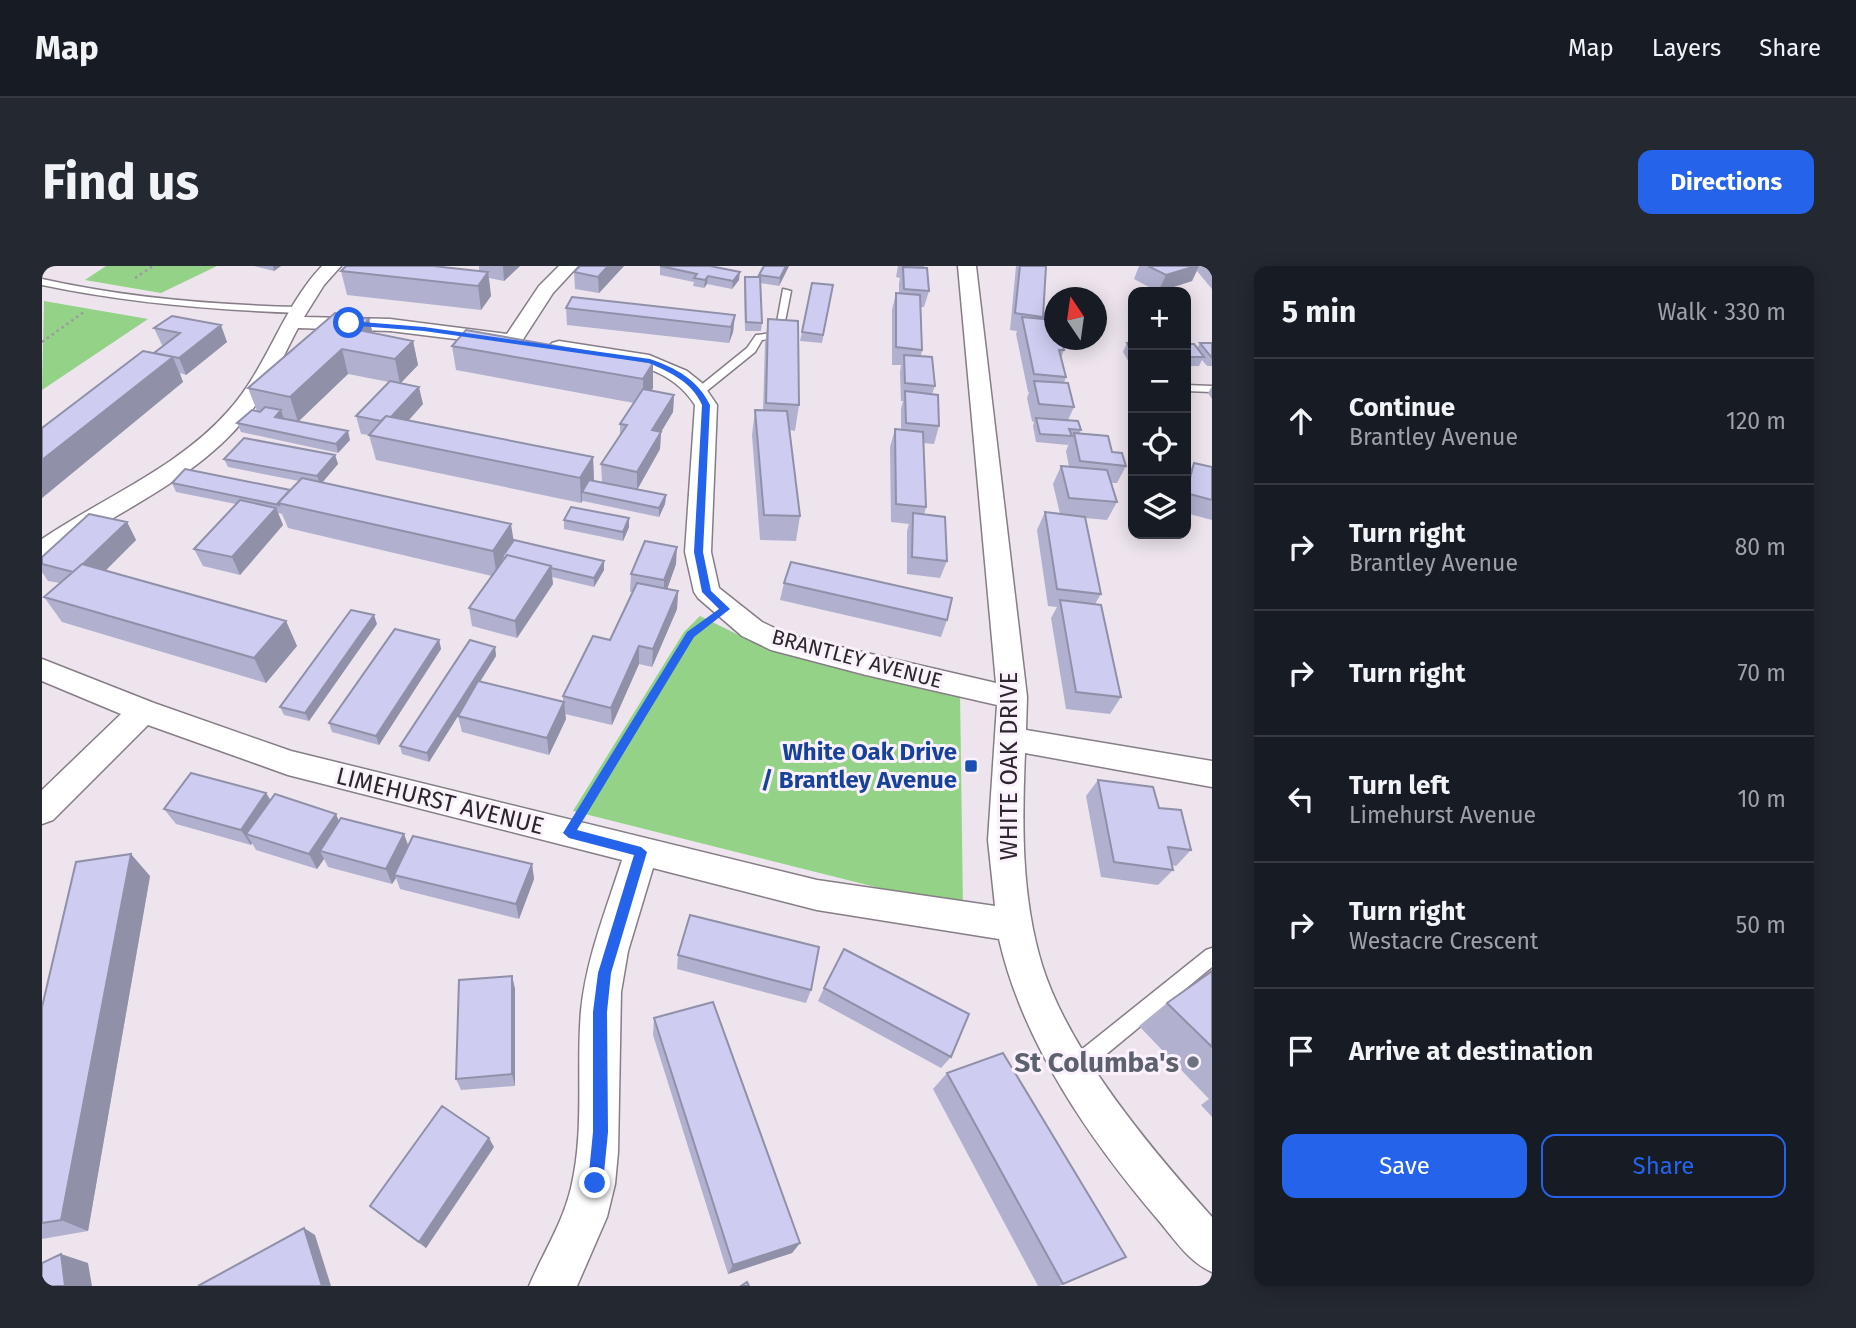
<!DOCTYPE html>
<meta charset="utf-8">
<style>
:root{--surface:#171b24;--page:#242831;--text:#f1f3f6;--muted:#9ea1a6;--line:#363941;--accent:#2563eb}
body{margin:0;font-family:"Fira Sans",sans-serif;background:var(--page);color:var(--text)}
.controls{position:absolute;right:21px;top:21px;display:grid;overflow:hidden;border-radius:14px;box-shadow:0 4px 18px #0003}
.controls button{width:63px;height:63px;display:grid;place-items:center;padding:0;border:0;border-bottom:2px solid var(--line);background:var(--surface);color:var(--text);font:35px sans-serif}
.compass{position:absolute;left:1002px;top:21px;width:63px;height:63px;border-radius:50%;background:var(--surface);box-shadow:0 4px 18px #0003;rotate:347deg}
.stop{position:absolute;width:21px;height:21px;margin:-16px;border:5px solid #2563eb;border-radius:50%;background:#fff}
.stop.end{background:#2563eb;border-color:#fff;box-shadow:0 2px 7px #0008}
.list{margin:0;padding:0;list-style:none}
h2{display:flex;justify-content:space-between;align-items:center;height:91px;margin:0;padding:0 28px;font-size:30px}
h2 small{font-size:23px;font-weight:400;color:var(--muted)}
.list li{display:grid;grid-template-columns:46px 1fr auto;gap:21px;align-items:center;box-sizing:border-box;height:126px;padding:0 28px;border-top:2px solid var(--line)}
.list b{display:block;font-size:26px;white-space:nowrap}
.list p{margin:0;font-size:23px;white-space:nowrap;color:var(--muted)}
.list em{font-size:23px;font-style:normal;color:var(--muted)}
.actions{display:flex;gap:14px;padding:21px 28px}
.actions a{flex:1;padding:16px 0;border:2px solid var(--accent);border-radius:14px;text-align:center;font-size:24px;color:var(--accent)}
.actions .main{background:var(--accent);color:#fff}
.icon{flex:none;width:38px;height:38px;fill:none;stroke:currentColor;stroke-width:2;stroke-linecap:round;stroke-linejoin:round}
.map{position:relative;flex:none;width:1170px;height:1020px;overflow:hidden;border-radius:14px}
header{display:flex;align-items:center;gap:42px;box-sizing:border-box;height:98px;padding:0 35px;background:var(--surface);border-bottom:2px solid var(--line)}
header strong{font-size:33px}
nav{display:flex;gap:38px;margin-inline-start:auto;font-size:24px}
.intro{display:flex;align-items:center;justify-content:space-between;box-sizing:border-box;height:168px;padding:0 42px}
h1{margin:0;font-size:49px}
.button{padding:18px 32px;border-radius:14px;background:var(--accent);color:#fff;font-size:24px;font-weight:700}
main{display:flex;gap:42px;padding:0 42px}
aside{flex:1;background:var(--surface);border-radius:14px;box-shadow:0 4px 18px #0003}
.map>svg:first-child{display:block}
</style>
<header>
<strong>Map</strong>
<nav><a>Map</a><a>Layers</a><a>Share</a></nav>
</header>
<div class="intro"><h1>Find us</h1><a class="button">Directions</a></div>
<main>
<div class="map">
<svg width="1170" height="1020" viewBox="0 0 1170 1020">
<rect width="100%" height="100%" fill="#ede4ee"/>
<path fill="#93d287" d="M64,0H175L119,27L43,14Z
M2,35L106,53L0,124Z
M658,350L719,380L819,409L918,427L921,643L531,545L642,366Z"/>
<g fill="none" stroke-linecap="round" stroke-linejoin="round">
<defs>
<path id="lane" d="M0,13C85,32 171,39 258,41L263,44L258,47C171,44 85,37 0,19Z
M741,23L749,25L740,71L720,74L713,86L661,128H653V124L705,82L714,69L733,67Z
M1144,119L1170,120V126L1144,125Z
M1170,682V701L1038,810L1031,813L1024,810L1021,803L1024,796L1164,684Z"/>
<path id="street" d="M280,0H299L282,19L262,51L348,53L465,68L497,20L517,0H536L511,27L478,78L471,80L348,65L256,62C240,92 227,124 205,150C156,213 73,246 9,291L0,293V273C62,231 138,201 188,143C226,100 240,42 280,0Z
M916,0H934L985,431L984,464L1170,495V521L983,487C980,558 979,630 1000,699C1027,786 1110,884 1170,951V1006C1147,996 1133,974 1117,955C1048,874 981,778 957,673L775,644L611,602L586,685L579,726L576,886L573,918L565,951L535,1020H487C502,985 520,959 529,922C543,864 534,803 539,745C544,693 564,644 580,594L246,509L106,459L11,554L0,558V524L79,448L0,415V393L112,437L249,485L775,614L953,640L946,574L955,439L824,409L729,384L700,370L656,332L652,326L643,286L653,139C624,93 566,94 517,87L510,85L507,81L510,77L517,75L607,89L645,105L660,117L675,139L669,286L677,322L720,356L747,369L954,417Z"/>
</defs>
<use href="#lane" stroke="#867d86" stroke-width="3"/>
<use href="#street" stroke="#867d86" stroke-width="3"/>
<path stroke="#9f98a0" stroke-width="2.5" stroke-dasharray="2.5 3.5" stroke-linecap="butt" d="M93,12L111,0
M0,76L42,46"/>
<path stroke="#9f98a0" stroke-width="3.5" stroke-dasharray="2.5 4.5" stroke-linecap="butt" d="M633,394L648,369L660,360"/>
<path stroke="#9f98a0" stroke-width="4.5" stroke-dasharray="3.5 5" stroke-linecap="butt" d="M544,540L634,392"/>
<use href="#lane" fill="#fff" fill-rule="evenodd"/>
<use href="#street" fill="#fff" fill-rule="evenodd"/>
</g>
<path fill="#b1b0cf" d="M212,0H239L232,5Z
M437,0H478L462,15L447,12L449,30L439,44L305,29L299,5H437Z
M582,0L557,27L533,23L532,6Z
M747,0L737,20L718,17L720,57L719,65H703L702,19L703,11H717V9Z
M856,0H882V2L887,25L882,41H879L880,84L879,90L893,120L890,128L897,160L892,178L881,177L884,241L882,249L905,295L898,312L865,308V265L867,258L849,256L848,181L853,163L859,164V143L861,135H859L858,106L859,99H850V44L854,27H857V17L858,12L854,11Z
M974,0H1004L1000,53L1022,84L1019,92L1024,111L1022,117L1032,141L1026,154L1039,164L1037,168L1070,186L1084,200L1075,217H1069L1075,236L1065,254L1043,252L1059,328L1053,338L1079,431L1068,448L1024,443L1009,352L1015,341L1006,340L995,264L1003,246L1018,248L1011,218L1019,200L1027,201L1024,185L1029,172L1026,179L994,176L991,160L992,156L990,155L985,132L987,126H986L974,68L975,65L968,64Z
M1097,0H1157L1150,15L1116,26L1092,13Z
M1157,0H1170V23L1155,5Z
M618,1L697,14L690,23L665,18L662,22L651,20L652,16L618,9Z
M791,19L780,77L758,75L760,66Z
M524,42L693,49L691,66L687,77L525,59Z
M327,53L331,67L371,75L376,99L358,117L381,138L366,155L551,191L552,215L624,229L623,238L617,251L541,235L539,237L334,194L327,169L319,168L314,150L347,116L306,108L256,155L308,174L296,187L199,166L195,157L215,145L206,122Z
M726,53L757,139L753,165L748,164L758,250L754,275L718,274L710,169L713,144H721L723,78Z
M112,62L185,76L144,109L138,107L141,116L0,232V162L112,87L121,80L120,79Z
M1085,77H1091V100H1089L1081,86Z
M1158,77H1170V100H1165L1160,94L1157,100H1144V78L1155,82Z
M410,80L611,97V122L609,125L632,129L631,146L619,166L618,183L595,224L560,216L559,198L578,170V158L592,137L414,104Z
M1170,120V133L1166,127Z
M293,189L296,198L280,217L472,274L562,304L552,321L510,311L511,318L475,372L430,360L427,342L450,310L246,262L240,248L236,247L241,259L198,309L161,300L152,283L194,238L134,226L130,217L248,224L257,215L186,201L182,193Z
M1152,197L1170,201V254L1144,247V211Z
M522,254L587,261L581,275L522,263Z
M85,256L94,274L63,305L244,355L255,380L224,417L20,356L2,331L18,317L6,315L0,306V291Z
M634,298L625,323L636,325L635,343L610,401L597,398L570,459L523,448L524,453L507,489L420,466L416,450L387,496L360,488L358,480L453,381L454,390L438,416L521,436V430L568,374L590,326H588L589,308Z
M742,317L905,354L899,371L738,334Z
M335,358L267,455L242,449L238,441Z
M397,374L399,383L337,479L290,466L287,457Z
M1056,514L1117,542L1149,584L1134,600L1130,599L1131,604L1116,619L1059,611L1044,530Z
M224,527L229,534L297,554L367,580L490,598L492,613L477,653L358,623L354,612L350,618L286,601L282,593L275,603L214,584L210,577L209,579L134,558L122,543Z
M108,610L46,965L0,973V741Z
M636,689L769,724L764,737L635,703Z
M1170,705V851L1159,839L1167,833L1097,760L1125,737Z
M470,710L473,723V820L419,824L414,813Z
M782,722L909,791L899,802L776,735Z
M612,752L758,977L750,987L686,1008L611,769Z
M905,807L1084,991L1017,1020H996L891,823Z
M452,881L384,982L337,948L328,940Z"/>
<path fill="#9090a9" d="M231,0H239L232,5Z
M461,0H478L462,15Z
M566,0H582L557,27L556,11Z
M744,0H747L737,20L738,12Z
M1154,0H1157L1150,15L1116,26L1124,9Z
M446,6L449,30L439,44L436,20Z
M698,6L697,14L690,23L691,15Z
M666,10L665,18L662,22L663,14Z
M693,49L691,66L687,77L689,61Z
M327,53L333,78L316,64Z
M179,59L185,76L144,109L137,92Z
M371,75L376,99L358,118L353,93Z
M300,83L306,108L256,156L248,131Z
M131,91L141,116L0,232V194Z
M611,97V122L601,138V113Z
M377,121L381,138L349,174L345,156Z
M632,129L631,146L619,166L618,183L595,224V206L610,164Z
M239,144L242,153L233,151Z
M306,165L308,174L296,187L294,178Z
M293,189L296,198L278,219L275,210Z
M551,191L552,217L540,226V235L539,237L538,212Z
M624,229L623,238L617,251V242Z
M234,242L241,259L198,309L190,291Z
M587,252V261L581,275V266Z
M85,256L94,274L44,324L33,306Z
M469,258L473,283L460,291L462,300L455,311L451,285Z
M635,281L634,298L622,332V314Z
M562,295V304L552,321V312Z
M509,300L511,318L475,372L473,355Z
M636,325L635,343L610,401L611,383Z
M332,349L335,358L267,455L263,447Z
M244,355L255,380L224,417L212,392Z
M397,374L399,383L337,479L334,470Z
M597,380V398L570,459L569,442Z
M453,381L454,390L387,496L385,487Z
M522,436L524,453L507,489L505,472Z
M224,527L233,543L204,568L210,577L209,579L199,564Z
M294,548L301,564L278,585L282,593L275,603L267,588Z
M362,568L368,584L352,609L354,612L350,618L344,603Z
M89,588L108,610L46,965L19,954Z
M490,598L492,613L477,653L474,638Z
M470,710L473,723V820L470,808Z
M447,872L452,881L384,982L377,976Z
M262,962L273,969L289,1020H280Z
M758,977L750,987L686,1008L691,999Z
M19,988L46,997L50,1020H23Z"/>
<path fill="#cecdf1" stroke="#9090a9" stroke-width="2" d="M304,0H391L446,6L436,20L299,5Z
M538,0H566L556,11L532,6Z
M618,0H668L698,6L691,15L666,10L663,14L652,12L655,8Z
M722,0H744L738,12L717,9Z
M978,0H1004L1001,51L973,47Z
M1106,0H1154L1124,9Z
M861,1L885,2L887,25L862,23Z
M703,11H718L720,57L704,56Z
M770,17L791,19L781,69L760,66Z
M854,27L878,29L880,84L854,81Z
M530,31L693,49L689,61L524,42Z
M293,47L327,53L316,64L371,75L353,93L300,83L248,131L206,122Z
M130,50L179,59L137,92L112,87L138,67L112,62Z
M980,51L1012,54V74H1019L1022,84H1017L1024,111L992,108Z
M726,53L756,55L757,139L724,137Z
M424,64L611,97L601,113L410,80Z
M1085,77H1091V88Z
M1158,77H1170V92Z
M1144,78H1152L1162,91H1144Z
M101,85L131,91L0,194V162Z
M862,89L890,91L893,120L863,117Z
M348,115L377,121L349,151L344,150L339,155L314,150Z
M992,115L1026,117L1032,141L997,138Z
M601,123L632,129L610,164L619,166L595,206L559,198L585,159L578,158Z
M863,125L896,129L897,160L864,157Z
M223,141L239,144L233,151L306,165L294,178L195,157L210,144L218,146Z
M713,144L745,145L758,250L722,249Z
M344,150L551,191L538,212L327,169Z
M994,152L1036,155L1039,164L1027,163L1030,170L998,168Z
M853,163L881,166L884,241L854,238Z
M1032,167L1066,170L1070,186L1080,187L1084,200L1038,195Z
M202,172L293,189L275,210L182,193Z
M1152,197L1170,201V234L1144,227Z
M1019,200L1065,204L1075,236L1027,232Z
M143,203L248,224L236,237L237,239L130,217Z
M260,212L469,258L451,285L236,237Z
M547,214L624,229L617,242L540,226Z
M198,234L234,242L190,291L152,283Z
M529,241L587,252L581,266L522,254Z
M1003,246L1043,251L1059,328L1015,323Z
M871,247L903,251L905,295L870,291Z
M47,248L85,256L41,298H40L31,306L0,298V291Z
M472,274L562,295L552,312L509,302V300L465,289L463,292L460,291Z
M603,275L635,281L622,314L589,308Z
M465,289L509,300L473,355L427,342Z
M749,296L910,332L905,354L742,317Z
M40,298L244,355L212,392L2,331Z
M595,317L636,325L611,383L597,380L569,442L521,430L551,370L568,374Z
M1018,334L1059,339L1079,431L1034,426Z
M309,344L332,349L263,447L238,441Z
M353,363L397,374L334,470L287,457Z
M428,374L453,381L385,487L358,480Z
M436,415L522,436L505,472L416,450Z
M149,507L224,527L199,564L122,543Z
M1056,514L1111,521L1117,542L1139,544L1149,584L1126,581L1131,604L1072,596Z
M233,528L294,548L267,588L204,568Z
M299,552L362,568L344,603L278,585Z
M371,570L490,598L474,638L352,609Z
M89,588L19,954L0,957V741L34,596Z
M648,649L777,681L769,724L636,689Z
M802,683L927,748L909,791L782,722Z
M1170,705V781L1125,737Z
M470,710V808L414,813L417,714Z
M671,736L758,977L691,999L612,752Z
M961,787L1084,991L1021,1018L905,807Z
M400,840L447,872L377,976L328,940Z
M262,962L280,1020H156Z
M19,988L23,1020H0V997Z
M705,1016L707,1020H699Z"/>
<path fill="#2563eb" d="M307,55L382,61L608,93C634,102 656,114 668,139L661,286L669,325L688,343L652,371L535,564L599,581L605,586L569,707L565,746L566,866L561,917L559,922L553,924L548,922L546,917L551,866V746L556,707L592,589L527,572L521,567L645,366L677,343L660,326L652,286L660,139C650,116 629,107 607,97L382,65L304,59Z"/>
<rect fill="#1a4fb4" stroke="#fbf1fc" stroke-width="2.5" x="922" y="493" width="14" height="14" rx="3.5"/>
<circle fill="#6b7280" stroke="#fbf1fc" stroke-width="2.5" cx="1151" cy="796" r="7"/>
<g text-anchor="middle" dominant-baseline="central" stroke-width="6" stroke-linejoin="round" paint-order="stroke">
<g font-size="21" fill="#2b272b" stroke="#fbf1fc">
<text transform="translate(815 393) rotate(15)">BRANTLEY AVENUE</text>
</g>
<g font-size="24" font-weight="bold" fill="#164399" stroke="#fbf1fc" text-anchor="end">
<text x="915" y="486">White Oak Drive<tspan x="915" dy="28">/ Brantley Avenue</tspan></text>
</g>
<g font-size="24" fill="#2b272b" stroke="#fbf1fc">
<text transform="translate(967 500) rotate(-90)">WHITE OAK DRIVE</text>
<text transform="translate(398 535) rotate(14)">LIMEHURST AVENUE</text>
</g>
<g font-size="28" font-weight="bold" fill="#5b616d" stroke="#fbf1fc" text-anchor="end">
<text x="1137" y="796">St Columba's</text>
</g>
</g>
</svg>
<div class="controls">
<button>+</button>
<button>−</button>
<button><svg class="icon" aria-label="locate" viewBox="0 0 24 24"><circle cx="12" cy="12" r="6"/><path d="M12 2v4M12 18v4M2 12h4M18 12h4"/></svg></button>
<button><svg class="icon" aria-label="layers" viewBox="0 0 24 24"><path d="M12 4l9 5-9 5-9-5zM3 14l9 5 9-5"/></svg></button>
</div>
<svg class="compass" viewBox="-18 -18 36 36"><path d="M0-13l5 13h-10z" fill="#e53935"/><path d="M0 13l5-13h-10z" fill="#9ea1a6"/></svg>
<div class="stop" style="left:307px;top:57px"></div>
<div class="stop end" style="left:553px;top:917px"></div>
</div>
<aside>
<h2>5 min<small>Walk · 330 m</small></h2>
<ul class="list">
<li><svg class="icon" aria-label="ahead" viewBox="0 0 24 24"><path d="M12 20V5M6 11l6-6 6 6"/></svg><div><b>Continue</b><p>Brantley Avenue</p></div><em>120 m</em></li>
<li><svg class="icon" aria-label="right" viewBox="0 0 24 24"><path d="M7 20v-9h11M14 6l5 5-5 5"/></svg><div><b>Turn right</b><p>Brantley Avenue</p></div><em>80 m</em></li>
<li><svg class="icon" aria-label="right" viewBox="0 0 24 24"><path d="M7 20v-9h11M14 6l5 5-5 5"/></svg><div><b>Turn right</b></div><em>70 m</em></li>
<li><svg class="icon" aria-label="left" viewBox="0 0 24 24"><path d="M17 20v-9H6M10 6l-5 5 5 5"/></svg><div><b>Turn left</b><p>Limehurst Avenue</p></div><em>10 m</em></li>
<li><svg class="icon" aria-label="right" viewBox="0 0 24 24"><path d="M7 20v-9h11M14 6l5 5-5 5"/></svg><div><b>Turn right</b><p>Westacre Crescent</p></div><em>50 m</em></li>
<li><svg class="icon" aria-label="arrive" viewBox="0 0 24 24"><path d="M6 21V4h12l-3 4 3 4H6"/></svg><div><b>Arrive at destination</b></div></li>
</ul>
<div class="actions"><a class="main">Save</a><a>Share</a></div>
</aside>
</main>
